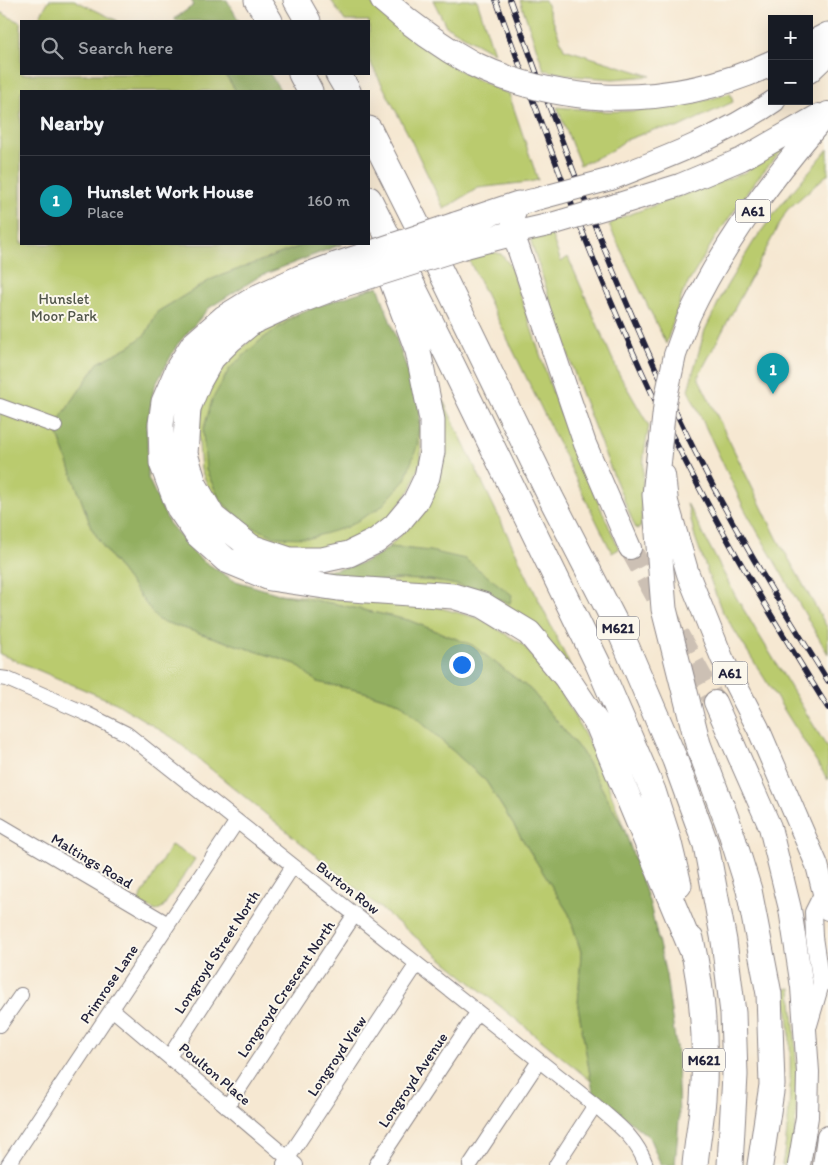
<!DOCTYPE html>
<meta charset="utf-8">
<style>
:root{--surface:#171b24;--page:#242831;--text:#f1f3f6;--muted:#9ea1a6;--line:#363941;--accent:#c8321e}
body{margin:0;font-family:Itim,sans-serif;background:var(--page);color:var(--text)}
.controls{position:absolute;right:15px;top:15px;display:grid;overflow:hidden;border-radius:0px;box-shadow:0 5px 20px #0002}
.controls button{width:45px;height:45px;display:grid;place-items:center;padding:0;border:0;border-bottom:1px solid var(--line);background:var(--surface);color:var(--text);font:25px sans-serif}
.you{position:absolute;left:461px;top:664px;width:18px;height:18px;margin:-12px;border:4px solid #fff;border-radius:50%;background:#1a73e8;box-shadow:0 0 0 8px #1a73e833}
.badge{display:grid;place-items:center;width:32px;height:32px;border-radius:50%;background:var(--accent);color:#fff;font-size:16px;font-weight:700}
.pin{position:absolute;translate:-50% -41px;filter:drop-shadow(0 1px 2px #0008)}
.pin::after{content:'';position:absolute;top:26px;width:18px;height:15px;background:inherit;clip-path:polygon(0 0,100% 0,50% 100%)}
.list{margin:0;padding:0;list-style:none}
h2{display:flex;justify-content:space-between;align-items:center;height:65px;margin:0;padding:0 20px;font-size:21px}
h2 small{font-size:16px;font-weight:400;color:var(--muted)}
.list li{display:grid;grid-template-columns:32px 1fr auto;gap:15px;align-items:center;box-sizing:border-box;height:90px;padding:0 20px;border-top:1px solid var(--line)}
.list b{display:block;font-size:19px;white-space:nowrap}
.list p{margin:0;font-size:16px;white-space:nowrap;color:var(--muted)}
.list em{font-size:16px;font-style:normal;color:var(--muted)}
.icon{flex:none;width:28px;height:28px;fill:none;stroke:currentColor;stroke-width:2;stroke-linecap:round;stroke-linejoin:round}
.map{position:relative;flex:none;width:828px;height:1165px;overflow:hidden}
.search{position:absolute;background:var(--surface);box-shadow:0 5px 20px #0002;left:20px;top:20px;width:350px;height:55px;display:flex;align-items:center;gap:12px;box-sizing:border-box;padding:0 18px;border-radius:0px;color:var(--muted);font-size:19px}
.panel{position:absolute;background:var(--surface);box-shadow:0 5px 20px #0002;left:20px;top:90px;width:350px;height:155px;border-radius:0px}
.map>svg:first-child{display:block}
</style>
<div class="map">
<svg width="828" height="1165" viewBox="0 0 828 1165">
<rect width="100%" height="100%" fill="#fbf7ec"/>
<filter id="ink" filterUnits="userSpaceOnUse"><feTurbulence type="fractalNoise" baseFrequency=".02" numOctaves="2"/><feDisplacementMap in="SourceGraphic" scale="10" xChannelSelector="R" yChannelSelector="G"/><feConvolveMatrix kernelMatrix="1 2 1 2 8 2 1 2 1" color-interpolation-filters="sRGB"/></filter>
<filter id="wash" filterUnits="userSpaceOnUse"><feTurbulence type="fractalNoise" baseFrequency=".0096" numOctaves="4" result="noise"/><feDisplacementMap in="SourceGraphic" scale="20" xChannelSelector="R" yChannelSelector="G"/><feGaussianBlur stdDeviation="1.12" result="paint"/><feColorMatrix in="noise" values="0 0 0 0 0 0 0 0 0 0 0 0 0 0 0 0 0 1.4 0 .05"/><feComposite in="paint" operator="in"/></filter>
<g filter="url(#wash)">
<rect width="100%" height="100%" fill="#f6e8d2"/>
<path fill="#bacb6e" stroke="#6e7654" d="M49,0H74L118,21H37Z
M331,0H368C412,43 451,70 509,94L538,180L529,182L478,188L444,209L408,134L369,60V21H345Z
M433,0H477L494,53L446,26Z
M520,0H545L564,49L651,76L613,79L574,76L544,70Z
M0,12L21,23V74H225L236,91H21V244H306L212,279L157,312L146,334L130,346L98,363L55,426L91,527L104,548L158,620L296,664L317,682L361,691L400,703L486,781L569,914L581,952L578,1006L591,1081L173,738L116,703L0,654Z
M730,93L733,102L677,128L656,129L626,140L609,152L580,165L557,107C571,108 586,110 600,111C639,113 693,106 730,93Z
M782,145L785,147L756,180L715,238L683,292L666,344L609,225L617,219L746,172Z
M828,149V174L787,210L698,377L777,538L828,629V654L745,510L688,390L705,330L726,287L754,241L780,206Z
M551,233L561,262L568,257L619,374L649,426L644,453L641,527L636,529L606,457L580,390L531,242L532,237Z
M489,251L501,254L510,265L555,399L577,455L619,549L612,553L466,254Z
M301,312L261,340L230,368L206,470L220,500L244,523L420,411L421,460L411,489L388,519L352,543L312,551L275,545L243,529L215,502L201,470L198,431L205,397L225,364L258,333Z
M440,394L574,674L523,618L356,583C392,579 427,577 462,586C478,590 494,599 510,603L430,551L389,547L408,527L436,395Z
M687,503L736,597L828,749V780L721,609L695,537Z
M279,594L376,602L426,604L481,619L522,644L559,688L599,761L625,831L582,752L531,690L472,645L408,620L336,604Z
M171,845L195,859L163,907L156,911L138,902Z
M791,988C796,1046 801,1107 790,1165H782C792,1113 793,1041 785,989Z"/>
<path fill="#93af61" stroke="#5a684e" d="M191,0H227L239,21H177L174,19L194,5Z
M225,74H270L281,91H236Z
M306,244H342L260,276L209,308L177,345L154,388L147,426L148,478L169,523L199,558L233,580L279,594L336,604L408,620L472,645L531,690L582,752L625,831L650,904L666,975L677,1054L679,1120L675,1165H661L649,1137L593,1092L578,1006L581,952L569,914L486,781L400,703L361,691L317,682L296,664L158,620L104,548L91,527L55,426L98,363L130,346L146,334L157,312L212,279Z
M378,286L413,386L420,411L417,446L405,480L381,507L347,527L310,538L276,537L244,523L220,500L206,470L203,431L212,400L230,368L261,340L301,312Z
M389,547L430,551L465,559L512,595L510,603L462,586L431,580L396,579L356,583L324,581L325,571C351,567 368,564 389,547Z"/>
</g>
<g filter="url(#ink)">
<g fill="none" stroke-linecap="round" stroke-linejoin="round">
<path stroke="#ccc0b4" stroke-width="22" stroke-dasharray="22 11" stroke-linecap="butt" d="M630,548L715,702"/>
<defs>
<path id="minor" d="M0,406L55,426
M0,678L7,679L87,714L127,734L595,1105C617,1124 636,1137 646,1165
M0,825L168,924
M112,1009L296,1165
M0,1025L21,995
M169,1057L293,866
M227,1107L355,914
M284,1164L417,964
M8,1165L237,821
M376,1165L477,1013
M470,1165L539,1061
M556,1165L595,1105"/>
<path id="tertiary" d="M809,1025L821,984L814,937L813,912L825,888"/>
<path id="trunk" d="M809,72L828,54
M611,179C668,157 723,136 774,101
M533,200L518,204L513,217V233L585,444L630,548
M616,205L680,185L742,159L819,115
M513,233L548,225
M689,316C723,244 775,174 828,113
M664,475L667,502L688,574L722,658L758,728L817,865L828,909
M715,702L770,827L790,909L802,987L808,1072L807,1117L799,1165
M824,1165L828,1137"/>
<path id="motorway" d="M257,0L270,21
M296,0L308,21
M383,0C411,25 440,46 473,64
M809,45L828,35
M301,74L310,91
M338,74L348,91
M603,97C662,99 719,88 772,63
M369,129L441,272L551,498L622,636L675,760L706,845L724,941L733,1013L735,1075L730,1165
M369,199L447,354L598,664L653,791L667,835L679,885
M455,225L518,204
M464,246L513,233
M336,265L300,278L258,297L224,318L193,345L179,367L164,402L161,424L162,463L179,508L197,534L226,560L270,578L338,588L453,596L483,605L529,633L566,677L598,725L694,955
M341,285L289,305L252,322L231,339L212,358L198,383L188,408L185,454L194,484L213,517L251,547L290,560H322L349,554L376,541L395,526L415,502L427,477L432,452V420L418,351L382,254
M660,448L655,495L664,609L698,744L729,826L749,890L769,994L772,1085L760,1165
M691,939C703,992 707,1046 703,1100C701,1122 697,1143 695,1165"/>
</defs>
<use href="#minor" stroke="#8c8586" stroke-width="16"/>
<use href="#tertiary" stroke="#8c8586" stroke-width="18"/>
<use href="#trunk" stroke="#8c8586" stroke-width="24"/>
<use href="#motorway" stroke="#8c8586" stroke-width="27"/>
<use href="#minor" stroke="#fff" stroke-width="14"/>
<use href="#tertiary" stroke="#fff" stroke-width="16"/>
<use href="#trunk" stroke="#fff" stroke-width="22"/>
<use href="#motorway" stroke="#fff" stroke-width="25"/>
<defs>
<path id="rail" d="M496,0C550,149 604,299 675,441C721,533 774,621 828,708
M510,0C563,146 617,292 685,431C727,518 777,600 828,681"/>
</defs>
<use href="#rail" stroke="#22223b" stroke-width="5.5"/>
<use href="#rail" stroke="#fbf7ec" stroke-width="4" stroke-dasharray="11" stroke-linecap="butt"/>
<defs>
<path id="trunk-bridge" d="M537,199L611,179
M548,225L616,205
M660,448L665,402L675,355L689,316"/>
<path id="motorway-bridge" d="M473,64C514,84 557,94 603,97
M336,265L455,225
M341,285L464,246"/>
</defs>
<use href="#trunk-bridge" stroke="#8c8586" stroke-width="24" stroke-linecap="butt"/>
<use href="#motorway-bridge" stroke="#8c8586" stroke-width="27" stroke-linecap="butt"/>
<use href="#trunk-bridge" stroke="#fff" stroke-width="22"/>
<use href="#motorway-bridge" stroke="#fff" stroke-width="25"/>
</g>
</g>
<g text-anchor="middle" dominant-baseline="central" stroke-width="4" stroke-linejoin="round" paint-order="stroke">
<g fill="#fbf7ec" stroke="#636270" stroke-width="1">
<rect x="735.5" y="199.5" width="35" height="23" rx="4"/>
<rect x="597" y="616.5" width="42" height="23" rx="4"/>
<rect x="712.5" y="661.5" width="35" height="23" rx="4"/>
<rect x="683" y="1048.5" width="42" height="23" rx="4"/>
</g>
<g font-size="14" font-weight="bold" fill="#22223b">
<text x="753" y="211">A61</text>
<text x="618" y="628">M621</text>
<text x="730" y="673">A61</text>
<text x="704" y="1060">M621</text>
</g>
<g font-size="15" fill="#50554a" stroke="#fbf7ec">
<text x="64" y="299">Hunslet<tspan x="64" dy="17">Moor Park</tspan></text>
</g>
<g font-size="15" fill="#22223b" stroke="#fbf7ec">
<text transform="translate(92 861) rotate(31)">Maltings Road</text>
<text transform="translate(348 888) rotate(38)">Burton Row</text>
<text transform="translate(217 952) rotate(-57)">Longroyd Street North</text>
<text transform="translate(109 984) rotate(-56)">Primrose Lane</text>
<text transform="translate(286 989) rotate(-56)">Longroyd Crescent North</text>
<text transform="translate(337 1056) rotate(-56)">Longroyd View</text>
<text transform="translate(215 1074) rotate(40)">Poulton Place</text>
<text transform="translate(413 1080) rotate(-56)">Longroyd Avenue</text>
</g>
</g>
</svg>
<div class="controls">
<button>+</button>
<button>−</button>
</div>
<div class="you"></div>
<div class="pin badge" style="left:773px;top:394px;background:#0f9aa8">1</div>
<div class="search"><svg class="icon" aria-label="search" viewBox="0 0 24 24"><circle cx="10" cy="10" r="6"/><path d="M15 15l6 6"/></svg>Search here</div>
<section class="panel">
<h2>Nearby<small></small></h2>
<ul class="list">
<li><span class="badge" style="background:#0f9aa8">1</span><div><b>Hunslet Work House</b><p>Place</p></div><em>160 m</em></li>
</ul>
</section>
</div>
